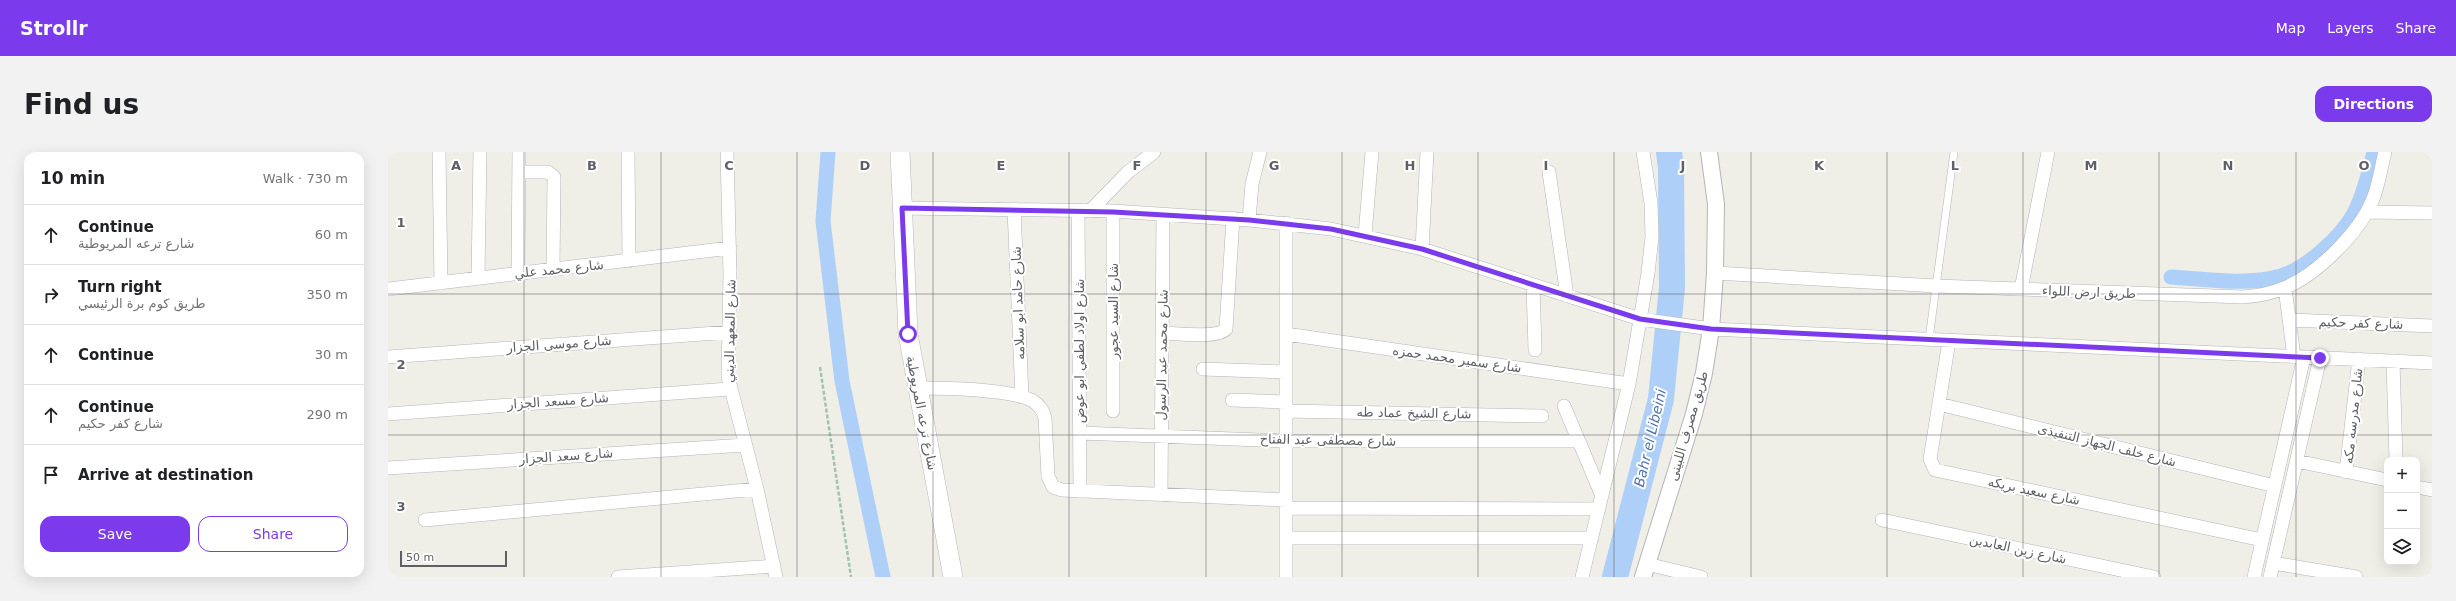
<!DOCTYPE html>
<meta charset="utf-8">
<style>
:root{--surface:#fff;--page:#f2f2f2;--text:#202124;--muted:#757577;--line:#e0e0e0;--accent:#7c3aed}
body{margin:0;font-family:"DejaVu Sans",Cairo,sans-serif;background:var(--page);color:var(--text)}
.controls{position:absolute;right:12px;bottom:12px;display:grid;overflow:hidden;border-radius:8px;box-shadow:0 4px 16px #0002}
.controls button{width:36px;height:36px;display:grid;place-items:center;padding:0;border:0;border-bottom:1px solid var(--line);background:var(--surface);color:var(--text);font:20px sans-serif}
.scale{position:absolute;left:12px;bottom:10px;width:107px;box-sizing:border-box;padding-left:4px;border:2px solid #5e6065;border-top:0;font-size:11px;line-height:14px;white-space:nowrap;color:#5e6065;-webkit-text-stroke:3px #fff;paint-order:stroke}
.stop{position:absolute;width:12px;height:12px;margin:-9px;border:3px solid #7c3aed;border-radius:50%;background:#fff}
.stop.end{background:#7c3aed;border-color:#fff;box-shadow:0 1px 4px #0008}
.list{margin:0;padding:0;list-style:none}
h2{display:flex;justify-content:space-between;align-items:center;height:52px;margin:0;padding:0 16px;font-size:17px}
h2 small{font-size:13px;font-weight:400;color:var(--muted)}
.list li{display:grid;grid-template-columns:26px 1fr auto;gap:12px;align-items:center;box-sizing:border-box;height:60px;padding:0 16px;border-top:1px solid var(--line)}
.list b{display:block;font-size:15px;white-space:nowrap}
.list p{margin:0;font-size:13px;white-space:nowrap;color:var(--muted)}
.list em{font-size:13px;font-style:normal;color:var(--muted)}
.actions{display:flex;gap:8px;padding:12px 16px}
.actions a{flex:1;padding:9px 0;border:1px solid var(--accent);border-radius:12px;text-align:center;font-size:14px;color:var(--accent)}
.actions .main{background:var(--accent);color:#fff}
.icon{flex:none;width:22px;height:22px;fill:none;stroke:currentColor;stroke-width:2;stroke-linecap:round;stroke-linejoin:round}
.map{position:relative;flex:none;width:2044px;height:425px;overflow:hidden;border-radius:12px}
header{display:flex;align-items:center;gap:24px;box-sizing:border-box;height:56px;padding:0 20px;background:var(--accent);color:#fff}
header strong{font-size:19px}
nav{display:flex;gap:22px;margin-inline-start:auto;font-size:14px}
.intro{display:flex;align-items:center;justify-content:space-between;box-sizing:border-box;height:96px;padding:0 24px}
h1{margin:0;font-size:28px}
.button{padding:10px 18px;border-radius:12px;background:var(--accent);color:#fff;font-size:14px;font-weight:700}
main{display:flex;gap:24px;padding:0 24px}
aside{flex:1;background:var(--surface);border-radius:12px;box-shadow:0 4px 16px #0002}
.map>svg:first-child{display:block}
</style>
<header>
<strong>Strollr</strong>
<nav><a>Map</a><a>Layers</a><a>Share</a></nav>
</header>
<div class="intro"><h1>Find us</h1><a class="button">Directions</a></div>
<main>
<aside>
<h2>10 min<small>Walk · 730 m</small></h2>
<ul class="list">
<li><svg class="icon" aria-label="ahead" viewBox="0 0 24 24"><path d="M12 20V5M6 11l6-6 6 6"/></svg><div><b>Continue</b><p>شارع ترعه المريوطية</p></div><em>60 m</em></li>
<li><svg class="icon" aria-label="right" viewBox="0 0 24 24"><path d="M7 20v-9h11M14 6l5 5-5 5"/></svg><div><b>Turn right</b><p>طريق كوم برة الرئيسي</p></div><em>350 m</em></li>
<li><svg class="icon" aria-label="ahead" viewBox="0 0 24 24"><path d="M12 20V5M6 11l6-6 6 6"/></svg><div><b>Continue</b></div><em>30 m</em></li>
<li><svg class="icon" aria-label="ahead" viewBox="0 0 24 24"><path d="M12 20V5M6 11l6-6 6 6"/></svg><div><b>Continue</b><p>شارع كفر حكيم</p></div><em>290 m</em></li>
<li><svg class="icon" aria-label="arrive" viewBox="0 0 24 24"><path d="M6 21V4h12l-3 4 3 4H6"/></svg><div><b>Arrive at destination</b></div></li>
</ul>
<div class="actions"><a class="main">Save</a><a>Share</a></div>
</aside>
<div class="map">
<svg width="2044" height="425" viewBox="0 0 2044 425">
<rect width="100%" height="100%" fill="#efeee7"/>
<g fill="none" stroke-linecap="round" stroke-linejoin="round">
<path stroke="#aecff7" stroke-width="15" d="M440,0L435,69L454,229L495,425
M1783,125C1818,127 1859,134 1893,124C1921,115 1959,80 1970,53C1977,36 1982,17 1986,0"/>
<path stroke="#aecff7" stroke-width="26" d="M1227,425L1273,247L1284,135L1283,16L1281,0"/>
<defs>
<path id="service" d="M1541,187L1566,0"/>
<path id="minor" d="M51,0L53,131
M240,0L241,109
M339,0L342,123L340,225L369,337L388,425
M131,20H160L166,25L165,118
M1161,20L1179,144
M514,56L725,59L861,68L943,77L1034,97L1252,167L1323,177L2044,211
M626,57L634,245
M690,58L692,339
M702,59L740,20L766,0
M1979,60L2044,61
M861,68L864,32L872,0
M898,71V425
M977,83L984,0
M1034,97L1039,0
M1327,121L1548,134L1855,145C1869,144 1882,142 1896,136C1929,123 1972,80 1985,47C1991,32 1993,15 1997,0
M130,122L131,0
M90,126L92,0
M1145,133L1147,198
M1897,136L1906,205
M0,137L342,96
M1633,137L1660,0
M1902,168L2044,174
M774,181C789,181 829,187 838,177L845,66
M898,182L1241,232
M1561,189L1542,307L1547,318L1874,388
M0,205L342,180
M2005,209L2008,308
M815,217L898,220
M529,236C554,236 624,237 645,249C652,254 655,258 657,266L660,324L665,335L674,338L898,348
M844,248L898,250
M1551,252L1887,334
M1176,254L1214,344
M725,259V59
M898,259L1154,264
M0,262L341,237
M692,281L898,289H1190
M1909,309L1999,328
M0,316L357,293
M1958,320L1971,207
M2029,335L2044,338
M773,343L775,63
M898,356L1211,357
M37,368L369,337
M1494,368L1766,425
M898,386H1204
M1885,411L1968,425
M1259,412L1313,425
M230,425L386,414
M1194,425L1241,232L1260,121L1264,85L1263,51L1255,0
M1866,425L1916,205
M1882,425L1932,206"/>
<path id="tertiary" d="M1255,425L1306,262L1316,221L1323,177L1327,121L1328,52L1321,0"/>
<path id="secondary" d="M512,0L520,182L565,425"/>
</defs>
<use href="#service" stroke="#b4b5ba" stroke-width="8"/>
<use href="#minor" stroke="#b4b5ba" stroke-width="14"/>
<use href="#tertiary" stroke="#b4b5ba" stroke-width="18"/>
<use href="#secondary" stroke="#b5b7bc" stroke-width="20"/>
<path stroke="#9fc4ae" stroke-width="2.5" stroke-dasharray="4 2" stroke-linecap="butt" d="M432,215L463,425"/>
<use href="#service" stroke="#fff" stroke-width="7"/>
<use href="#minor" stroke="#fff" stroke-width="13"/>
<use href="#tertiary" stroke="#fff" stroke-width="16"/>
<use href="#secondary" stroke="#fff" stroke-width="19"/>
</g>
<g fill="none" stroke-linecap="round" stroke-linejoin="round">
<path stroke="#7c3aed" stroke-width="5" d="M520,182L514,56L725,60L861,68L943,77L1034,97L1252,167L1323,177L1932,206"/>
</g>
<path fill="none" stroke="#5e6065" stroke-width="1" stroke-opacity="0.55" d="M136,0V425M273,0V425M409,0V425M545,0V425M681,0V425M818,0V425M954,0V425M1090,0V425M1226,0V425M1363,0V425M1499,0V425M1635,0V425M1771,0V425M1908,0V425M0,142H2044M0,283H2044"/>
<g text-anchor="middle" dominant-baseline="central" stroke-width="4" stroke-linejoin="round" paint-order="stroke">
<g font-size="13" fill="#5e6065" stroke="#fff">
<text transform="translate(171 117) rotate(-6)">شارع محمد علي</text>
<text transform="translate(1701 140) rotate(2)">طريق ارض اللواء</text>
<text transform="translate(630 151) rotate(-92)">شارع حامد ابو سلامه</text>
<text transform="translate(725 159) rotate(-90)">شارع السيد عجور</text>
<text transform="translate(1973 171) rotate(2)">شارع كفر حكيم</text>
<text transform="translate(342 179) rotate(-89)">شارع المعهد الديني</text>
<text transform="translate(171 192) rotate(-4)">شارع موسى الجزار</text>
<text transform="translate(691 199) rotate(-90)">شارع اولاد لطفي ابو عوض</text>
<text transform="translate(774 203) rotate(-89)">شارع محمد عبد الرسول</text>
<text transform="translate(1069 207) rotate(8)">شارع سمير محمد حمزه</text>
<text transform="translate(170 249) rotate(-4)">شارع مسعد الجزار</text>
<text transform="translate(534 261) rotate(79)">شارع ترعه المريوطية</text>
<text transform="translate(1026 261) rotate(1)">شارع الشيخ عماد طه</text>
<text transform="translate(1965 264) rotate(-84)">شارع مدرسه مكه</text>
<text transform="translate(1300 274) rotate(-74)">طريق مصرف اللبينى</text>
<text transform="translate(940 288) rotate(1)">شارع مصطفى عبد الفتاح</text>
<text transform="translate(1719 293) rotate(14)">شارع خلف الجهاز التنفيذى</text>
<text transform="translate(178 304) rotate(-4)">شارع سعد الجزار</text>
<text transform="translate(1646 339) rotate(12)">شارع سعيد بريكه</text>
<text transform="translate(1630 397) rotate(12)">شارع زين العابدين</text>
</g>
<g font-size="14" font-style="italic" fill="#4f73b1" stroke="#fff">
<text transform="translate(1262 286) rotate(-77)">Bahr el Libeini</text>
</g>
</g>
<g font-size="13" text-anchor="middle" font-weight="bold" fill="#5e6065" stroke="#fff" stroke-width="4" stroke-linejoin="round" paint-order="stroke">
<text x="68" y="18">A</text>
<text x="204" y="18">B</text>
<text x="341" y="18">C</text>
<text x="477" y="18">D</text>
<text x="613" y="18">E</text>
<text x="749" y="18">F</text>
<text x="886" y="18">G</text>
<text x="1022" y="18">H</text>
<text x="1158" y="18">I</text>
<text x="1295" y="18">J</text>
<text x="1431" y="18">K</text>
<text x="1567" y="18">L</text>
<text x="1703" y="18">M</text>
<text x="1840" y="18">N</text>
<text x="1976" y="18">O</text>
<text x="13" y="75">1</text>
<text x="13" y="217">2</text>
<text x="13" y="359">3</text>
</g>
</svg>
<div class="controls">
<button>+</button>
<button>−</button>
<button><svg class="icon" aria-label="layers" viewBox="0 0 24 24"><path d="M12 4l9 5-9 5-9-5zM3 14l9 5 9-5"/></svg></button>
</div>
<div class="scale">50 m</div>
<div class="stop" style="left:520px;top:182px"></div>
<div class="stop end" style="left:1932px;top:206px"></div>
</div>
</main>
